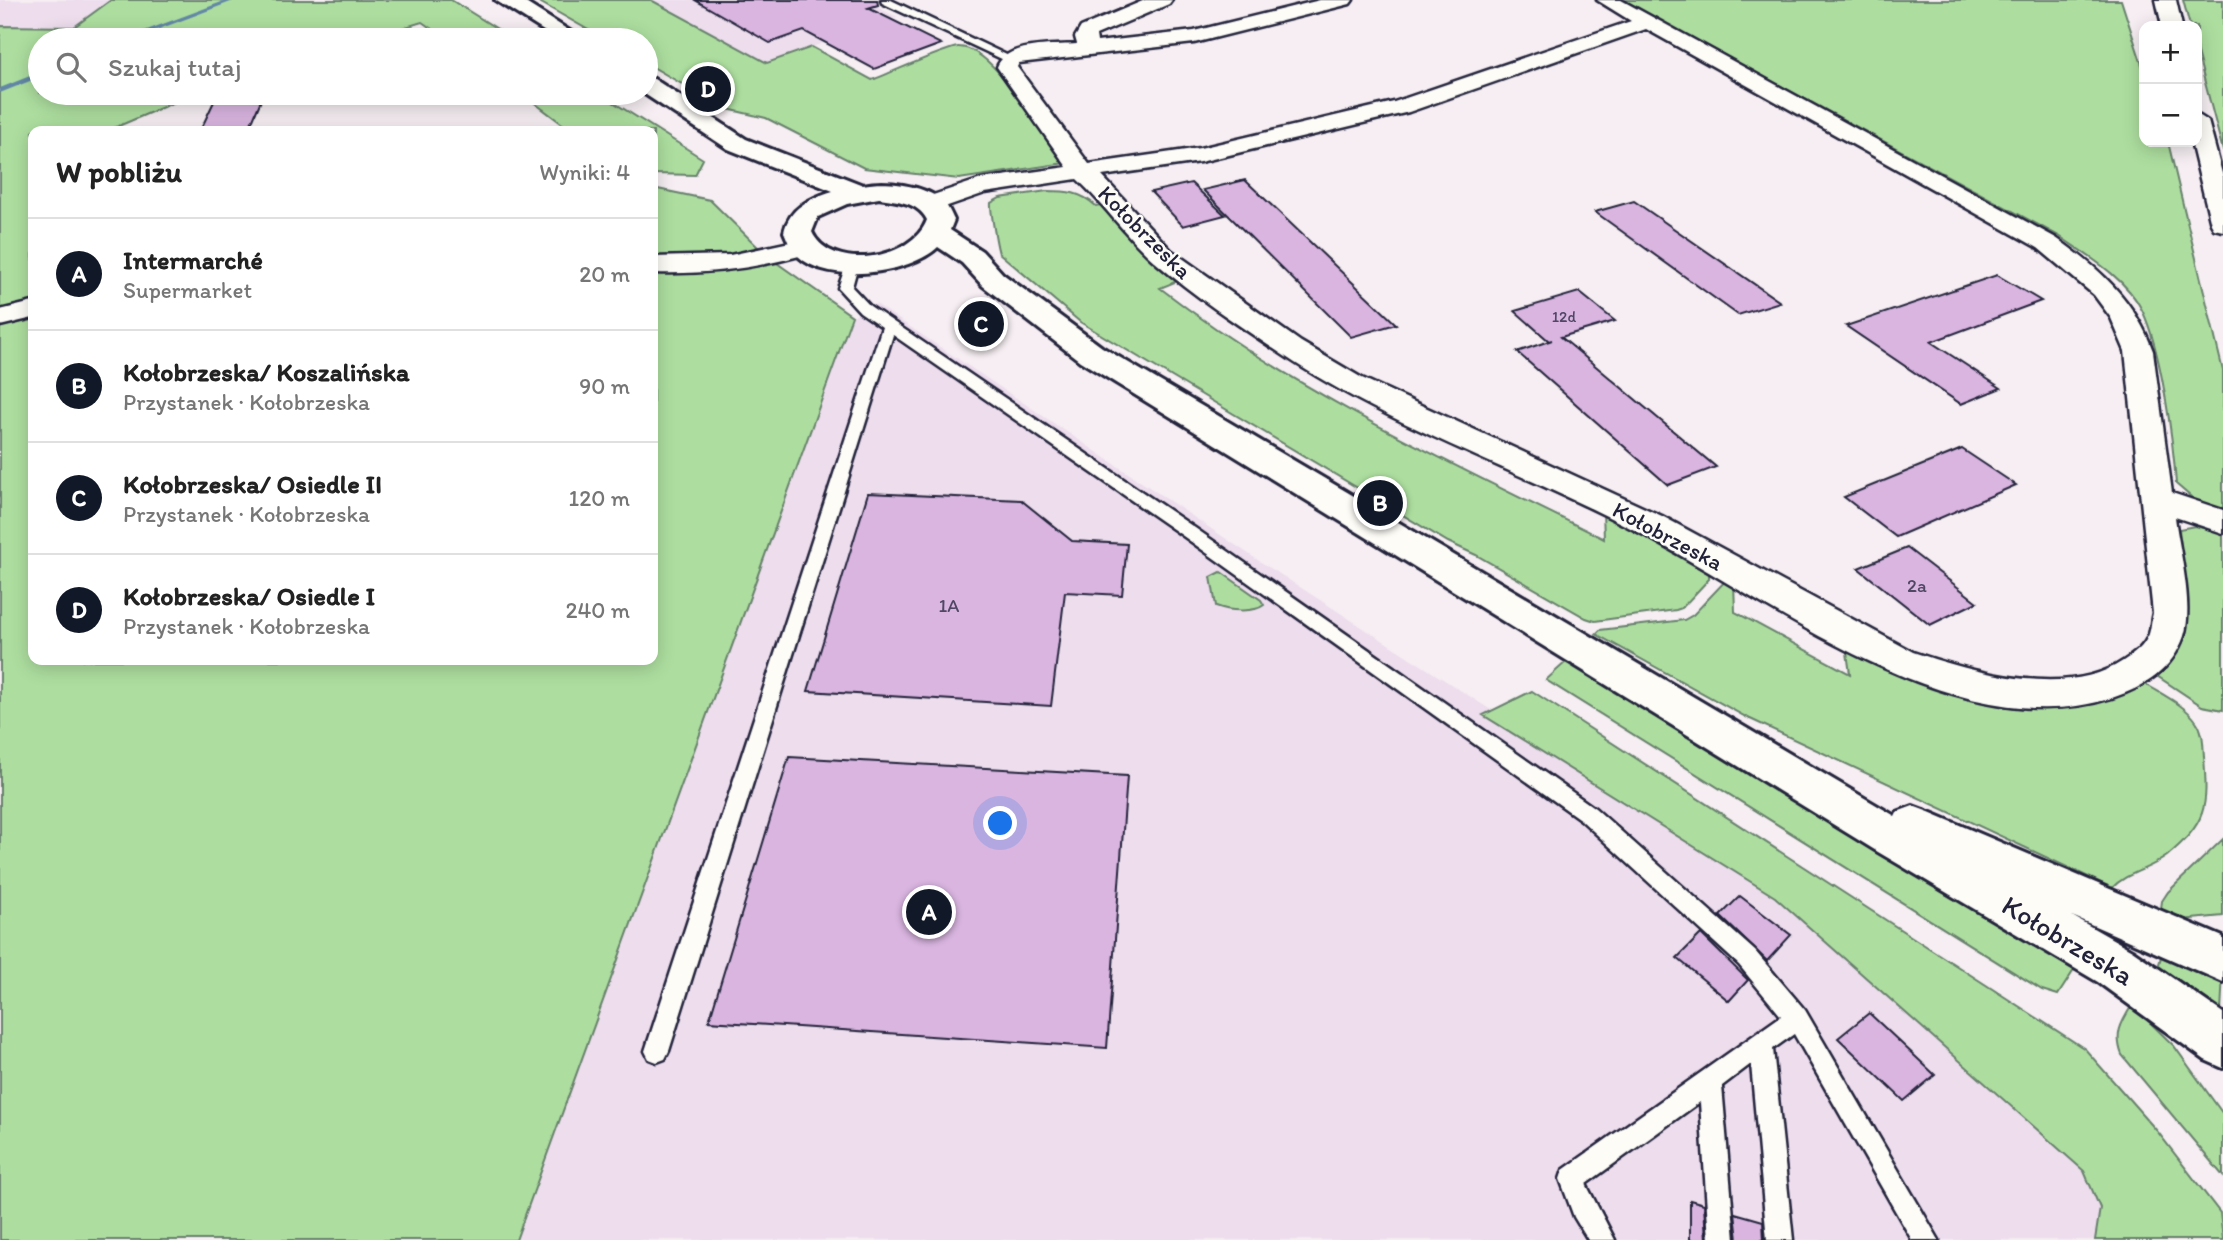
<!DOCTYPE html>
<html lang="pl">
<meta charset="utf-8">
<style>
:root{--surface:#fff;--page:#f2f2f2;--text:#222;--muted:#767676;--line:#e0e0e0;--accent:#111827}
body{margin:0;font-family:Itim,sans-serif;background:var(--page);color:var(--text)}
.controls{position:absolute;right:21px;top:21px;display:grid;overflow:hidden;border-radius:14px;box-shadow:0 4px 18px #0003}
.controls button{width:63px;height:63px;display:grid;place-items:center;padding:0;border:0;border-bottom:2px solid var(--line);background:var(--surface);color:var(--text);font:35px sans-serif}
.you{position:absolute;left:1001px;top:824px;width:24px;height:24px;margin:-18px;border:5px solid #fff;border-radius:50%;background:#1a73e8;box-shadow:0 0 0 10px #1a73e833}
.badge{display:grid;place-items:center;width:46px;height:46px;border-radius:50%;background:var(--accent);color:#fff;font-size:23px;font-weight:700}
.pin{position:absolute;translate:-50% -50%;border:4px solid #fff;box-shadow:0 2px 7px #0006}
.list{margin:0;padding:0;list-style:none}
h2{display:flex;justify-content:space-between;align-items:center;height:91px;margin:0;padding:0 28px;font-size:30px}
h2 small{font-size:23px;font-weight:400;color:var(--muted)}
.list li{display:grid;grid-template-columns:46px 1fr auto;gap:21px;align-items:center;box-sizing:border-box;height:112px;padding:0 28px;border-top:2px solid var(--line)}
.list b{display:block;font-size:26px;white-space:nowrap}
.list p{margin:0;font-size:23px;white-space:nowrap;color:var(--muted)}
.list em{font-size:23px;font-style:normal;color:var(--muted)}
.icon{flex:none;width:38px;height:38px;fill:none;stroke:currentColor;stroke-width:2;stroke-linecap:round;stroke-linejoin:round}
.map{position:relative;flex:none;width:2223px;height:1240px;overflow:hidden}
.search{position:absolute;background:var(--surface);box-shadow:0 4px 18px #0003;left:28px;top:28px;width:630px;height:77px;display:flex;align-items:center;gap:18px;box-sizing:border-box;padding:0 24px;border-radius:38px;color:var(--muted);font-size:26px}
.panel{position:absolute;background:var(--surface);box-shadow:0 4px 18px #0003;left:28px;top:126px;width:630px;height:539px;border-radius:14px}
.map>svg:first-child{display:block}
</style>
<div class="map">
<svg width="2223" height="1240" viewBox="0 0 2223 1240">
<rect width="100%" height="100%" fill="#f6eef2"/>
<filter id="ink" filterUnits="userSpaceOnUse"><feTurbulence type="fractalNoise" baseFrequency=".0143" numOctaves="2"/><feDisplacementMap in="SourceGraphic" scale="14" xChannelSelector="R" yChannelSelector="G"/><feConvolveMatrix kernelMatrix="1 2 1 2 8 2 1 2 1" color-interpolation-filters="sRGB"/></filter>
<g filter="url(#ink)">
<path fill="#eddded" d="M0,0H111L74,27L0,26Z
M651,0H870L866,2L897,17L767,63Z
M876,304L1256,559L1785,899L2161,1240H516L852,316Z"/>
<path fill="#adde9f" stroke="#68806d" stroke-width="2" d="M111,0H451L515,40H448L422,22L363,40H40V93H196L107,131H33V660H653V188L710,200L767,256L852,316L516,1240H0V26L74,27Z
M536,0H651L767,63L812,47L872,80C888,74 946,48 958,47C996,46 1040,137 1065,163L959,179L864,168L766,118L723,108L646,63V40H606Z
M1622,0H2121L2144,71V142H2168L2223,371V511L2197,502L2176,484C2173,439 2161,349 2142,310C2126,278 2088,256 2059,236Z
M2183,0H2223V151L2197,52V26H2190Z
M575,96L605,97L703,159L695,175L653,174V131H515L565,126L532,101Z
M1047,191C1067,191 1081,192 1096,206L1105,204L1180,280L1160,288C1296,393 1451,463 1604,539L1603,511L1709,568V579L1682,608L1676,610L1595,621L1586,618L1476,555L1448,542L1080,322L999,253C997,248 990,208 991,203L1000,198Z
M2195,526L2223,533V710L2202,706L2157,676C2201,632 2184,585 2179,529Z
M1221,572L1261,600L1264,605C1254,613 1228,611 1216,606L1211,577Z
M1728,578L1734,582L1735,612L1850,674L1846,645C1906,667 1998,715 2062,707C2090,703 2118,692 2144,683C2161,694 2185,705 2196,721C2204,732 2203,745 2204,757C2208,808 2207,822 2167,856C2149,870 2127,872 2112,888L1746,717L1596,634L1600,630L1684,620L1693,615Z
M1567,661L2074,970L2058,995L2042,990L1546,680Z
M1532,691L2085,1049L2157,1131L2220,1213L2223,1240H2095L2100,1208L2084,1171L1775,897L1483,715Z
M2223,839V916L2170,921L2160,916L2162,901L2168,892Z
M2163,949L2223,972L2221,1012L2158,968Z
M2132,1005L2174,1046L2223,1114V1176L2122,1055C2114,1034 2121,1023 2132,1005Z"/>
<g fill="none" stroke-linecap="round" stroke-linejoin="round">
<path fill="#6287a6" fill-rule="evenodd" d="M227,0H236L130,40H120Z
M40,72V77L0,93V88Z"/>
</g>
<path fill="#d9b5e0" stroke="#22223b" stroke-width="2" d="M695,0H877L878,5L868,8L941,44L874,69L804,31L770,43Z
M218,93H264L248,131H200Z
M1245,180L1396,324L1351,337L1203,190Z
M1191,183L1225,215L1183,226L1151,192Z
M1634,201L1780,302L1738,315L1595,212Z
M1997,275L2041,301L1931,342L2001,388L1961,404L1846,326Z
M1579,292L1615,321L1561,337L1716,467L1668,485L1517,352L1552,340L1549,341L1515,311Z
M1962,449L2016,485L1896,537L1844,497Z
M868,493L1021,500L1072,541L1127,544L1122,595L1065,592L1051,706L808,691Z
M1907,548L1977,602L1930,625L1858,568Z
M789,757L1127,776L1107,1048L709,1021Z
M1740,896L1791,935L1767,961L1720,916Z
M1701,934L1748,980L1729,1001L1677,958Z
M1869,1013L1935,1075L1904,1101L1838,1038Z
M1690,1200L1704,1204L1706,1240H1690Z
M1735,1213L1763,1221L1764,1240H1738Z"/>
<g fill="none" stroke-linecap="round" stroke-linejoin="round">
<defs>
<path id="service" d="M881,0H891L1015,59L1006,61L882,3Z
M852,261L858,265L852,287L870,306L1195,528L1595,808L1755,951L1805,1010L1939,1240H1912L1794,1034L1773,1049L1793,1240H1767L1751,1064L1722,1086L1735,1240H1709L1700,1102L1586,1184L1615,1240H1588L1574,1217L1560,1179L1563,1170L1781,1016L1739,965L1581,820L1183,536L893,335L669,1051L665,1059L657,1062L649,1059L645,1051L882,327L860,312L838,288L846,265Z"/>
<path id="minor" d="M1145,0H1172L1169,4L1096,35L1097,42L1194,31L1320,0H1353L1350,4L1194,43L1019,63L1017,67L1089,164L1200,148L1394,102L1631,21L1597,0H1621L2056,238C2099,268 2135,300 2153,351L2172,493L2223,510V533L2175,517C2179,549 2194,605 2184,636C2172,670 2145,687 2112,698C1956,748 1773,603 1640,533C1523,471 1389,427 1280,353C1238,325 1193,295 1155,262C1126,237 1105,205 1077,179L985,193L939,209H921L918,204L921,199L981,179L1067,167L997,67C1006,42 1053,46 1077,44L1075,37L1081,27ZM1646,29L2038,248L2094,295L2111,318L2125,351L2153,613C2151,620 2151,628 2149,634C2144,647 2134,654 2123,661C2067,699 1972,672 1913,652L1662,516L1362,378L1301,342L1171,250L1102,176L1200,162L1409,112Z
M2156,0H2176L2182,26H2162Z
M2197,114L2208,121L2223,177V231L2214,229L2211,224L2191,142H2197Z
M804,239L813,242L817,247L813,252C760,268 708,275 653,273V257L730,255Z
M33,302V318L0,326V310Z"/>
<path id="secondary" d="M495,0H521L584,40H558Z
M646,77L654,79L746,139L863,185C886,180 924,185 943,201C948,206 951,214 954,220L950,230L982,251L1003,274L1102,347L1895,816L1897,812L1913,806L1929,812L2223,937V982L2072,916L2132,950L2223,1013V1068L2205,1060L2098,982L1878,852L1080,361L983,286L962,263L938,247C910,274 828,285 798,256C791,250 788,241 784,232C789,208 810,198 833,191L728,149L643,93ZM879,198C897,201 918,202 927,220C912,260 831,273 812,232L818,217L847,204Z"/>
</defs>
<use href="#service" stroke="#22223b" stroke-width="5"/>
<use href="#minor" stroke="#22223b" stroke-width="5"/>
<use href="#secondary" stroke="#22223b" stroke-width="6"/>
<use href="#service" fill="#fdfcf7" fill-rule="evenodd"/>
<use href="#minor" fill="#fdfcf7" fill-rule="evenodd"/>
<use href="#secondary" fill="#fdfcf7" fill-rule="evenodd"/>
</g>
</g>
<g text-anchor="middle" dominant-baseline="central" stroke-width="5" stroke-linejoin="round" paint-order="stroke">
<g font-size="16" fill="#504764">
<text x="1564" y="316">12d</text>
</g>
<g font-size="19" fill="#504764">
<text x="1917" y="585">2a</text>
<text x="949" y="605">1A</text>
</g>
<g font-size="23" fill="#22223b" stroke="#fdfcf7">
<text transform="translate(1145 232) rotate(45)">Kołobrzeska</text>
<text transform="translate(1668 536) rotate(28)">Kołobrzeska</text>
</g>
<g font-size="28" fill="#22223b" stroke="#fdfcf7">
<text transform="translate(2068 940) rotate(31)">Kołobrzeska</text>
</g>
</g>
</svg>
<div class="controls">
<button>+</button>
<button>−</button>
</div>
<div class="you"></div>
<div class="pin badge" style="left:929px;top:912px">A</div>
<div class="pin badge" style="left:1380px;top:503px">B</div>
<div class="pin badge" style="left:981px;top:324px">C</div>
<div class="pin badge" style="left:708px;top:89px">D</div>
<div class="search"><svg class="icon" aria-label="search" viewBox="0 0 24 24"><circle cx="10" cy="10" r="6"/><path d="M15 15l6 6"/></svg>Szukaj tutaj</div>
<section class="panel">
<h2>W pobliżu<small>Wyniki: 4</small></h2>
<ul class="list">
<li><span class="badge">A</span><div><b>Intermarché</b><p>Supermarket</p></div><em>20 m</em></li>
<li><span class="badge">B</span><div><b>Kołobrzeska/ Koszalińska</b><p>Przystanek · Kołobrzeska</p></div><em>90 m</em></li>
<li><span class="badge">C</span><div><b>Kołobrzeska/ Osiedle II</b><p>Przystanek · Kołobrzeska</p></div><em>120 m</em></li>
<li><span class="badge">D</span><div><b>Kołobrzeska/ Osiedle I</b><p>Przystanek · Kołobrzeska</p></div><em>240 m</em></li>
</ul>
</section>
</div>
